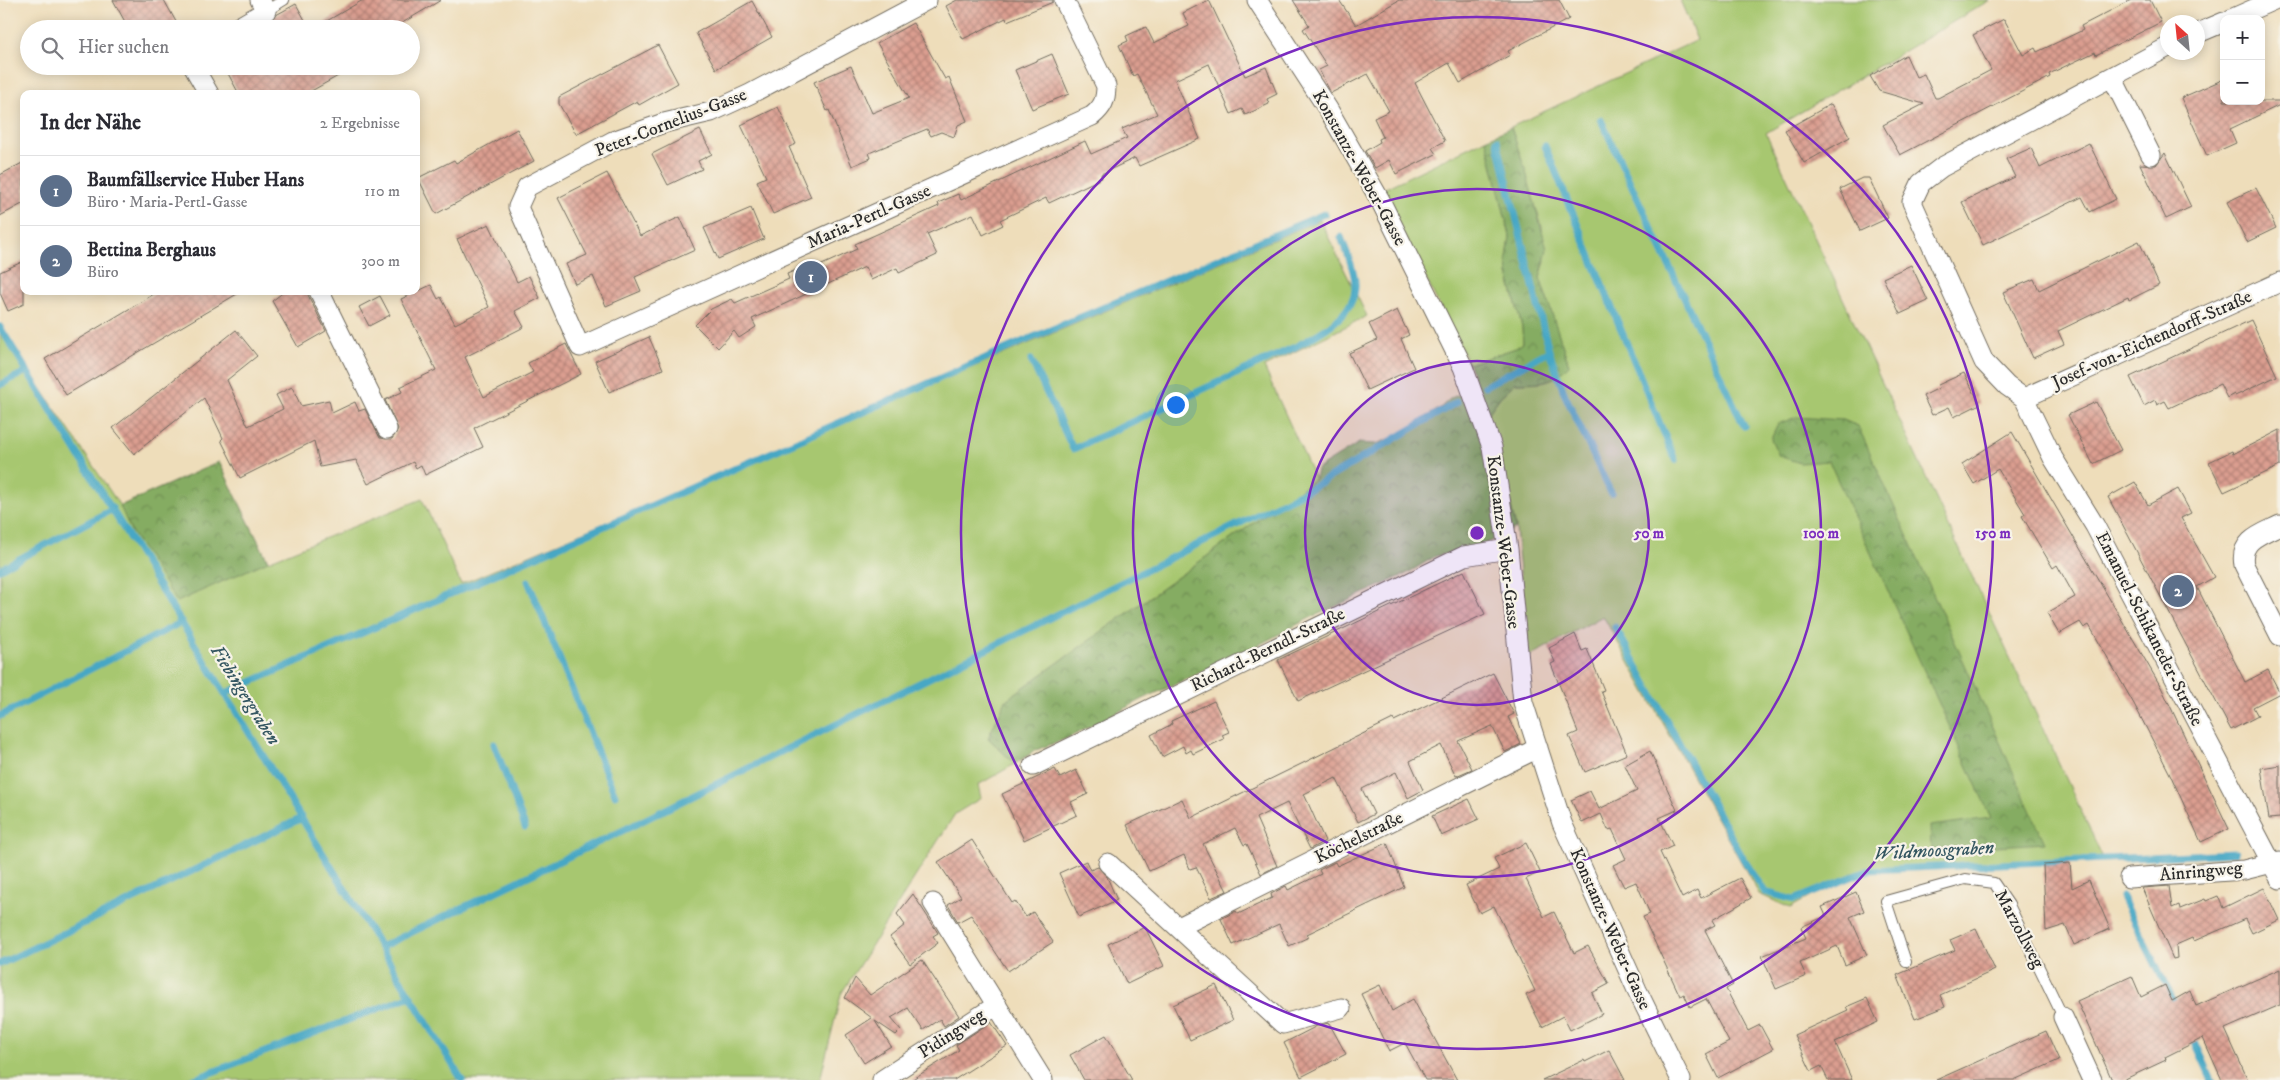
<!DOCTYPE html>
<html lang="de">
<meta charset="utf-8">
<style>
:root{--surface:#fff;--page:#f7f7f7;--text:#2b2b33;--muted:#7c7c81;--line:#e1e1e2;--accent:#1a73e8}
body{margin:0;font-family:"IM FELL DW Pica",serif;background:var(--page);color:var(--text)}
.controls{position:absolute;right:15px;top:15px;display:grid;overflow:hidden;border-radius:10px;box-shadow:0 2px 12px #0003}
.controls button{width:45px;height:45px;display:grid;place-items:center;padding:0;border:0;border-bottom:1px solid var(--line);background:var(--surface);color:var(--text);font:25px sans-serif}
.compass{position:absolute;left:2160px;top:15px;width:45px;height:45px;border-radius:50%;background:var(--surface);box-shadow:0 2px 12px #0003;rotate:333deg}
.you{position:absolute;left:1175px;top:404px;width:18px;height:18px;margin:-12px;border:4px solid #fff;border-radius:50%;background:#1a73e8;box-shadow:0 0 0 8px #1a73e833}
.badge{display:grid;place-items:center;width:32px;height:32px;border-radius:50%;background:var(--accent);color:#fff;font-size:16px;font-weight:700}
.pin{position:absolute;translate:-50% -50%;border:2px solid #fff;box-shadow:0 1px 5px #0006}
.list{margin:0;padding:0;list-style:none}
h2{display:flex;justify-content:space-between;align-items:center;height:65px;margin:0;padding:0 20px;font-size:21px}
h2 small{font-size:16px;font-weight:400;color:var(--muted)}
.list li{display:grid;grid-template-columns:32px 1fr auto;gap:15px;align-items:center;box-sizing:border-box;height:70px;padding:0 20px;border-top:1px solid var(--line)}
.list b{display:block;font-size:19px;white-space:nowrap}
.list p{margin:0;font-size:16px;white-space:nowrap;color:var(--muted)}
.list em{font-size:16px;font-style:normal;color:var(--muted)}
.icon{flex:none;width:28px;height:28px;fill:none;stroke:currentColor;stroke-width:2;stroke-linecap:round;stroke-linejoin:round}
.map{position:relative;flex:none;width:2280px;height:1080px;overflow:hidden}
.search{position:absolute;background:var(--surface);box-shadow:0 2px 12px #0003;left:20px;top:20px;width:400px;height:55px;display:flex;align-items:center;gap:12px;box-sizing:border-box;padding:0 18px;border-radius:28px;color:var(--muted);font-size:19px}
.panel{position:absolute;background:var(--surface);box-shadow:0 2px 12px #0003;left:20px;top:90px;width:400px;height:205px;border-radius:10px}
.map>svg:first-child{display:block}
</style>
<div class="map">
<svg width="2280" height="1080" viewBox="0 0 2280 1080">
<defs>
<pattern id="forest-crowns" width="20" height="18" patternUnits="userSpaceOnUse" patternTransform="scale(1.25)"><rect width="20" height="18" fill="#85ac62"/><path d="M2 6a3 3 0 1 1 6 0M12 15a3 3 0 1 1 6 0" fill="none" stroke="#6d8c51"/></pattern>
<pattern id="building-cross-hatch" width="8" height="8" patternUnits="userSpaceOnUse" patternTransform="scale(1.25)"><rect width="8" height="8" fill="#db9e90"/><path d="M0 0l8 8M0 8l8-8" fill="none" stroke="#b28176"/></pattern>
</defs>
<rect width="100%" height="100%" fill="#f7f3e8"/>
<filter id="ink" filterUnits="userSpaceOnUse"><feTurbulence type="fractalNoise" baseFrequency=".02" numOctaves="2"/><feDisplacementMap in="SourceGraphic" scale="10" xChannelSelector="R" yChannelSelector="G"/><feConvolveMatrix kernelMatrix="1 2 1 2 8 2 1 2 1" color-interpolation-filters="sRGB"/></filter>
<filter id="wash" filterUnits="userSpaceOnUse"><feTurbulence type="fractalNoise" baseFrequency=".0096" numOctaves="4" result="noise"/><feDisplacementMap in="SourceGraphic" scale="20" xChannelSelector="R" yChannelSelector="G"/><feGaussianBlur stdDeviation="1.12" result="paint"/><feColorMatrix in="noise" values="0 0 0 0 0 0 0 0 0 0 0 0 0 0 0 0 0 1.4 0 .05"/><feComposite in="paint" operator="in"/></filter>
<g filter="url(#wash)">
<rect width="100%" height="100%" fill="#eeddba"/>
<path fill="#a7c770" stroke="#69794e" d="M1680,0H1990L1766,133L2104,860L1853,873L1790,908L1759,894L1603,616L1528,657L1516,528L1487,415L1500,397L1515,383C1541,382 1550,385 1569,365L1540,278L1545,261L1542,227L1511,127L1697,40Z
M1486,139L1510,236L1507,259L1508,274L1522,327L1523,343L1516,348L1469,364L1381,190Z
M1320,220L1367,316L1264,367L1315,479L1006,700L988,738L1015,764L978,785L981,798L955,814L841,994L820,1080H0V327L120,506L219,462L268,561L422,499L461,584Z"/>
<path fill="url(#forest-crowns)" stroke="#586c46" d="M1511,127L1526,172L1547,249L1540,278L1569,365C1550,385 1541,382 1515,383L1500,397L1487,415L1502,468L1516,528L1477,548L1436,556L1406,574L1310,618L1249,650L1143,699L1068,738L1036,750L1015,764L988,738L1006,700L1315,479L1317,469L1359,443L1376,444L1396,436L1440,408L1451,398L1476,387L1469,364L1516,348L1523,343L1522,327L1508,274L1507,259L1510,236L1486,139Z
M1796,417L1843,420L1858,426L2045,843L1931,850L1930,826L1991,818L1829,461L1800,463L1779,456L1771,439L1778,424Z
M219,462L268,561L177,602L132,533L120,506Z"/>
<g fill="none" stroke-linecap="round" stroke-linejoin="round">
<path stroke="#46a7c5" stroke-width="7" d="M1601,120L1744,426
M1497,140L1549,351L1565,395L1611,493
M1545,146L1675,460
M0,327L462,1080
M1031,360L1073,449L1295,347C1319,334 1358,314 1355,282C1354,267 1346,251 1341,237
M0,385L27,371
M1485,386L1549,351
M0,569L113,509
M528,581L615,795
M1615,627L1744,860L1765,892L1794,900L1869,870L2235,853
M226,693L1022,342L1324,214
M0,716L182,622
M494,744L525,827
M2122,897L2177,1008
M381,947L630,827L1315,486L1457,402
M0,964L302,818
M2192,1035L2212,1080
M192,1080L411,996"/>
</g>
<g id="blocks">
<path fill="url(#building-cross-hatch)" d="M113,0H164L180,29H129Z
M363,0H441L392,29H313Z
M957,0H1053V2L1007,21L1006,18L963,39L946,6Z
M1209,0L1245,76L1266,67L1277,94L1267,99L1269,104L1245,115L1242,109L1231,114L1209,64L1175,80L1200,139L1139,166L1135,158L1101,174L1102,178L1049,203L1046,198L1000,220L1003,225L983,235L973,214L927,234L937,255L899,273L897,268L871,280L865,267L752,319L756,327L739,338L734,331L718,348L695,325L711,309L732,299L735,303L789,279L787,274L810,264L813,269L857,249L855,244L939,206L938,203L958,194L961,200L1085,141L1091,154L1127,138L1122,129L1157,114L1137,74L1133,76L1119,45L1128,41L1126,36L1146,27L1154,43L1189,26L1183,13Z
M1293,0H1339L1356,25L1399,0H1559L1569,19L1508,51L1510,55L1460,83L1449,63L1415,83L1445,141L1432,148L1436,154L1396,174L1389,160L1375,168L1365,151L1380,142L1379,139L1383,137L1374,118L1389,111L1368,74L1331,93L1319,70L1327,66L1303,29L1309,25Z
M2131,0H2150L2161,22L2096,55L2095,52L2049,74L2050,77L1900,155L1883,125L1924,104L1879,91L1870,76L1906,55L1916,77L1924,74L1935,98H1938L1991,70L1973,35L2004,19L2023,55L2035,48L2037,52L2083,30L2081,26Z
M752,1L772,37L716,69L696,33Z
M296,4L310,29H258L276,15Z
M913,23L945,79L949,77L967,121L958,125L954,137L941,132L931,136L927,129L869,153L871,158L852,166L829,110L827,111L814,82L851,66L872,113L909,98L877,43Z
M658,45L678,83L639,105L637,101L576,134L559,104V97Z
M1052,54L1069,94L1032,109L1015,70Z
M224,66H356L306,94H239Z
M2224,79V101H2280V105L2230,129L2236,143L2207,156L2181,98Z
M1831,104L1850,137L1804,163L1785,130Z
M778,107L796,144L789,147L811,197L773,214L757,181L766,177L741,125Z
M517,129L534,161L436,214L418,178L454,160L456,163Z
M700,130L712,154L698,161L702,169L668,185L652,154Z
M2089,143L2116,199L2090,212L2082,197L1983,245L1962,202L2015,177L2006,159L2031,148L2040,168Z
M2165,153L2191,207L2166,219L2140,164L2156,165Z
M24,162V203L0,216V175Z
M607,173L640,236L680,217L695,250L635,277L641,291L606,306L593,276L575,284L566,264L587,255L558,198Z
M1862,178H1869L1888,218L1860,231L1840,189Z
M2256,188L2276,228L2247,242L2227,202Z
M751,208L764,239L718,259L704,228Z
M489,224L517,282L529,276L540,298L515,311L524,327L465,357L484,397L533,372L528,363L566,344L581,374L474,428L483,447L425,475L421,465L416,468L413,462L368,484L356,460L320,467L314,441L240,478L221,440L223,438L204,398L134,454L113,428L236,330L257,356L227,380L248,426L283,409L276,395L292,387L301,406L329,400L332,413L355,402L359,411L365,409L380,438L392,439L398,429L385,400L402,392L400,387L436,370L401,299L431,285L438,299L441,297L455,324L489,307L457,239Z
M2139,241L2159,285L2129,300L2128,297L2058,331L2064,344L2033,358L2003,292L2034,279L2039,290Z
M24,261V304L8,311L0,293V272Z
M1911,265L1928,301L1900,314L1883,278Z
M159,291H242L66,395L45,359Z
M285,291H306L326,331L298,347L272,301Z
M380,296L390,315L369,326L359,307Z
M1397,310L1409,335L1401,339L1414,368L1367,390L1349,353L1377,340L1369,324Z
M2251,320L2277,376L2235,396L2234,394L2227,398L2220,384L2169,408L2165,401L2157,405L2155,400L2144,406L2130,377Z
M649,337L663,369L609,392L595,361Z
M1964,373L1980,404L1954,417L1949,407L1932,415L1923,396L1939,388L1938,385Z
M2096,402L2121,450L2093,464L2068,415Z
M2280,430V466L2224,492L2209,462L2232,451L2233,454Z
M2012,432L2161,687L2229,829L2201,842L2170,774L2134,704L2089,625L2084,628L2080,622L2059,634L2047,613L2075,597L2057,565L2053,568L2022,516L2025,514L1998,469L1974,484L1962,464Z
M2135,482L2148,505L2178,489L2191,513L2181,518L2214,577L2197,587L2245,682L2268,670L2280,693L2253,707L2258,716L2231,730L2108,497Z
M1464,571L1485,614L1298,701L1278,660Z
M1575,634L1582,651L1587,649L1604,690L1601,691L1627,754L1585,772L1569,736L1578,732L1551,664L1555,662L1549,648Z
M1493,673L1514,714L1508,717L1521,744L1505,752L1492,726L1458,741L1472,769L1456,776L1441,745L1410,761L1423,790L1408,798L1396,772L1362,789L1374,814L1358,822L1336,778L1304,794L1325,841L1310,849L1287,803L1256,818L1277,866L1261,874L1247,844L1244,845L1235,828L1203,844L1227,891L1211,898L1196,867L1190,869L1184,855L1149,871L1127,825L1182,799L1191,818L1393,719L1394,721Z
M1214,701L1229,732L1222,735L1224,739L1193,754L1191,750L1186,753L1183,746L1162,757L1151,735L1172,724L1171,721Z
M1650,751L1677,810L1659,818L1673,846L1660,852L1682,898L1697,890L1701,898L1740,878L1751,898L1712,920L1715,925L1705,930L1733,985L1726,989L1748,1031L1760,1025L1773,1049L1718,1078L1706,1054L1729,1042L1706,999L1690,1007L1684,994L1680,996L1643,917L1650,914L1636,882L1624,887L1613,865L1626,859L1612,829L1608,830L1601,814L1582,823L1571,800L1590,791L1599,809L1637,791L1625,765Z
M2280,765V818L2269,819L2261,768Z
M1055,769L1060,778L1076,770L1088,794L1071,802L1077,815L1024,840L1002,794Z
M1469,799L1479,819L1441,836L1432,816Z
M972,840L1012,903L1015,901L1026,917L1033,912L1053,942L1008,971L971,915L958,922L948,905L961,897L938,862Z
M1387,843L1404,887L1307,934L1309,937L1289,946L1279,924L1233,945L1221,919L1236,911L1238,914L1272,898L1271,894L1286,886L1288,890L1321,874L1319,870L1335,862L1337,866Z
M1526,843L1540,872L1526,879L1544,917L1554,912L1574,953L1588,946L1609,984L1592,993L1602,1014L1570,1030L1563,1016L1542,1027L1526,995L1535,991L1494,906L1480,913L1466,885L1499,869L1494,858Z
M1086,861L1090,870L1098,867L1107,877L1117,900L1079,917L1059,873Z
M2070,863L2072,888L2089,880L2110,929L2074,945L2065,925L2046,931L2043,865Z
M2169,886L2172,908L2179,905L2180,909L2205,899L2206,901L2218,896L2223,908L2264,888L2279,920L2252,933L2245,919L2194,941L2192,938L2176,945L2177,958L2173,959L2142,888Z
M1856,892L1864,911L1850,917L1867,955L1845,965L1837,946L1800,963L1806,976L1776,989L1762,956L1806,938L1801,927L1826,916L1822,907Z
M913,894L938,933L933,936L938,943L910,964L890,937L905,925L897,914Z
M1145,927L1164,966L1127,984L1108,944Z
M1976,929L1995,970L1940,995L1945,1007L1915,1019L1897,975L1955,950L1950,940Z
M922,960L959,1016L944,1026L940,1019L923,1030L908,1008L891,1018L901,1030L896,1035L875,1021L891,1046L864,1063L846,1035L872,1018L845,998L855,978L870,995Z
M2280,969V1005L2225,1029L2248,1080H2222L2203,1038L2165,1057L2166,1060L2123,1080H2112L2077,1001L2132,976L2141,997L2165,985L2172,1001L2190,991L2196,1006Z
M1216,985L1233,1020L1190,1040L1173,1005Z
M1380,985L1392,1011L1413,999L1457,1080H1425L1405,1043L1389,1051L1361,994Z
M1867,998L1878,1022L1835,1042L1852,1080H1828L1821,1066L1811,1071L1794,1035L1848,1010L1846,1007Z
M991,1022L1007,1046L954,1080H911L959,1050L956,1045Z
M1329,1023L1346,1054L1301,1077L1284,1043L1317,1026Z
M2046,1031L2059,1060L2014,1080H1936Z
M1106,1035L1132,1080H1084L1070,1055Z
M1609,1050L1625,1080H1542L1584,1060L1585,1062Z"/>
</g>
</g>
<g filter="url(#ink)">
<use href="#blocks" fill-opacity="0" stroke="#6f695d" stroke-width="1"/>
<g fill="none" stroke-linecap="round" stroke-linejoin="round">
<defs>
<path id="service" d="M266,11L284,0
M1906,962L1886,901L1965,879L1994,883L2009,905L2063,1017"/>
<path id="minor" d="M927,0L750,94L711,112L664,123L613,141L527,187L518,207L580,347L1092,116C1103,107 1106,100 1106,86L1064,0
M1257,0L1328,109L1380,200L1463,367L1492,447L1508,549L1523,702L1562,823L1637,990L1681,1080
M2231,19L2274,0
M235,29L266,11L260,0
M2198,33L2224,22
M2168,47L1942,167L1921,183L1912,202L1984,362L2007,386L2024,398L2053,458L2095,526L2280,879
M193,66L209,94
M2112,77L2151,155
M319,291L387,429
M2024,398L2280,282
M2280,525C2262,534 2239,540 2244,565L2280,636
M1033,766L1464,556L1508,549
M1108,863L1283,1024L1341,1008
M2129,878L2244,870L2280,861
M933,903L1043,1080
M1179,927L1538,748
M2063,1017L2092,1080
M882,1080L997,1005"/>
</defs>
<use href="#service" stroke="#6f695d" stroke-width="12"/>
<use href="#minor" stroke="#6f695d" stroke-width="21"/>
<use href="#service" stroke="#fff" stroke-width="10"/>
<use href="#minor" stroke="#fff" stroke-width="19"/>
</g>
</g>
<circle cx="1477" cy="533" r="172" fill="#7b2cbf" fill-opacity=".12"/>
<g fill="none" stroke="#7b2cbf" stroke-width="2.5">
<circle cx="1477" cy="533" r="172"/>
<circle cx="1477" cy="533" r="344"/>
<circle cx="1477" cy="533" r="516"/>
</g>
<g text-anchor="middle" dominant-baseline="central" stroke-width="4.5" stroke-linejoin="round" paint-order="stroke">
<g font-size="18" fill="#2b2b2b" stroke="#f7f3e8">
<text transform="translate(671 123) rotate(-21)">Peter-Cornelius-Gasse</text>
<text transform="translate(1359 168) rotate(61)">Konstanze-Weber-Gasse</text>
<text transform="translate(869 217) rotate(-24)">Maria-Pertl-Gasse</text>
<text transform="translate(2152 340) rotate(-24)">Josef-von-Eichendorff-Straße</text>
<text transform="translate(1503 542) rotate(83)">Konstanze-Weber-Gasse</text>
<text transform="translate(2149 629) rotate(63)">Emanuel-Schikaneder-Straße</text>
<text transform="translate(1268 650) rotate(-26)">Richard-Berndl-Straße</text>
<text transform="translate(1359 838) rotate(-26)">Köchelstraße</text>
<text transform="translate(2201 872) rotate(-5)">Ainringweg</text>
<text transform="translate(1610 929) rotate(66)">Konstanze-Weber-Gasse</text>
<text transform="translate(2019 929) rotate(62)">Marzollweg</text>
<text transform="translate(952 1034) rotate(-33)">Pidingweg</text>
</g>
<g font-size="19" font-style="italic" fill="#345661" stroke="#f7f3e8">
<text transform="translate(245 695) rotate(58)">Fiebingergraben</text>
<text transform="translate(1934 851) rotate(-3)">Wildmoosgraben</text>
</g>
</g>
<circle cx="1477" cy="533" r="8" fill="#7b2cbf" stroke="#f7f3e8" stroke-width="2.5"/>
<g font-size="15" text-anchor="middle" font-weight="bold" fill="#7b2cbf" stroke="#f7f3e8" stroke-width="4.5" stroke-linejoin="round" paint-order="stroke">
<text x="1649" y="538">50 m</text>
<text x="1821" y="538">100 m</text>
<text x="1993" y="538">150 m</text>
</g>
</svg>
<div class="controls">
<button>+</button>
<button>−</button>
</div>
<svg class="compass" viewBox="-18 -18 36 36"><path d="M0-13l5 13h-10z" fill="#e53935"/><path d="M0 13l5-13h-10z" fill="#7c7c81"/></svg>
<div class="you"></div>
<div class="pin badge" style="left:811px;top:277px;background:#5c6f8a">1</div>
<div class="pin badge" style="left:2178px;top:591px;background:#5c6f8a">2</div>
<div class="search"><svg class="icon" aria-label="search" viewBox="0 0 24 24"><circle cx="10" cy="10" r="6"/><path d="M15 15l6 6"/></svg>Hier suchen</div>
<section class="panel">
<h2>In der Nähe<small>2 Ergebnisse</small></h2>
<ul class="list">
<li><span class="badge" style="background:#5c6f8a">1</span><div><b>Baumfällservice Huber Hans</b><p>Büro · Maria-Pertl-Gasse</p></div><em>110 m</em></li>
<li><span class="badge" style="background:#5c6f8a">2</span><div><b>Bettina Berghaus</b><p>Büro</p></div><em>300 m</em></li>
</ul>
</section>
</div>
